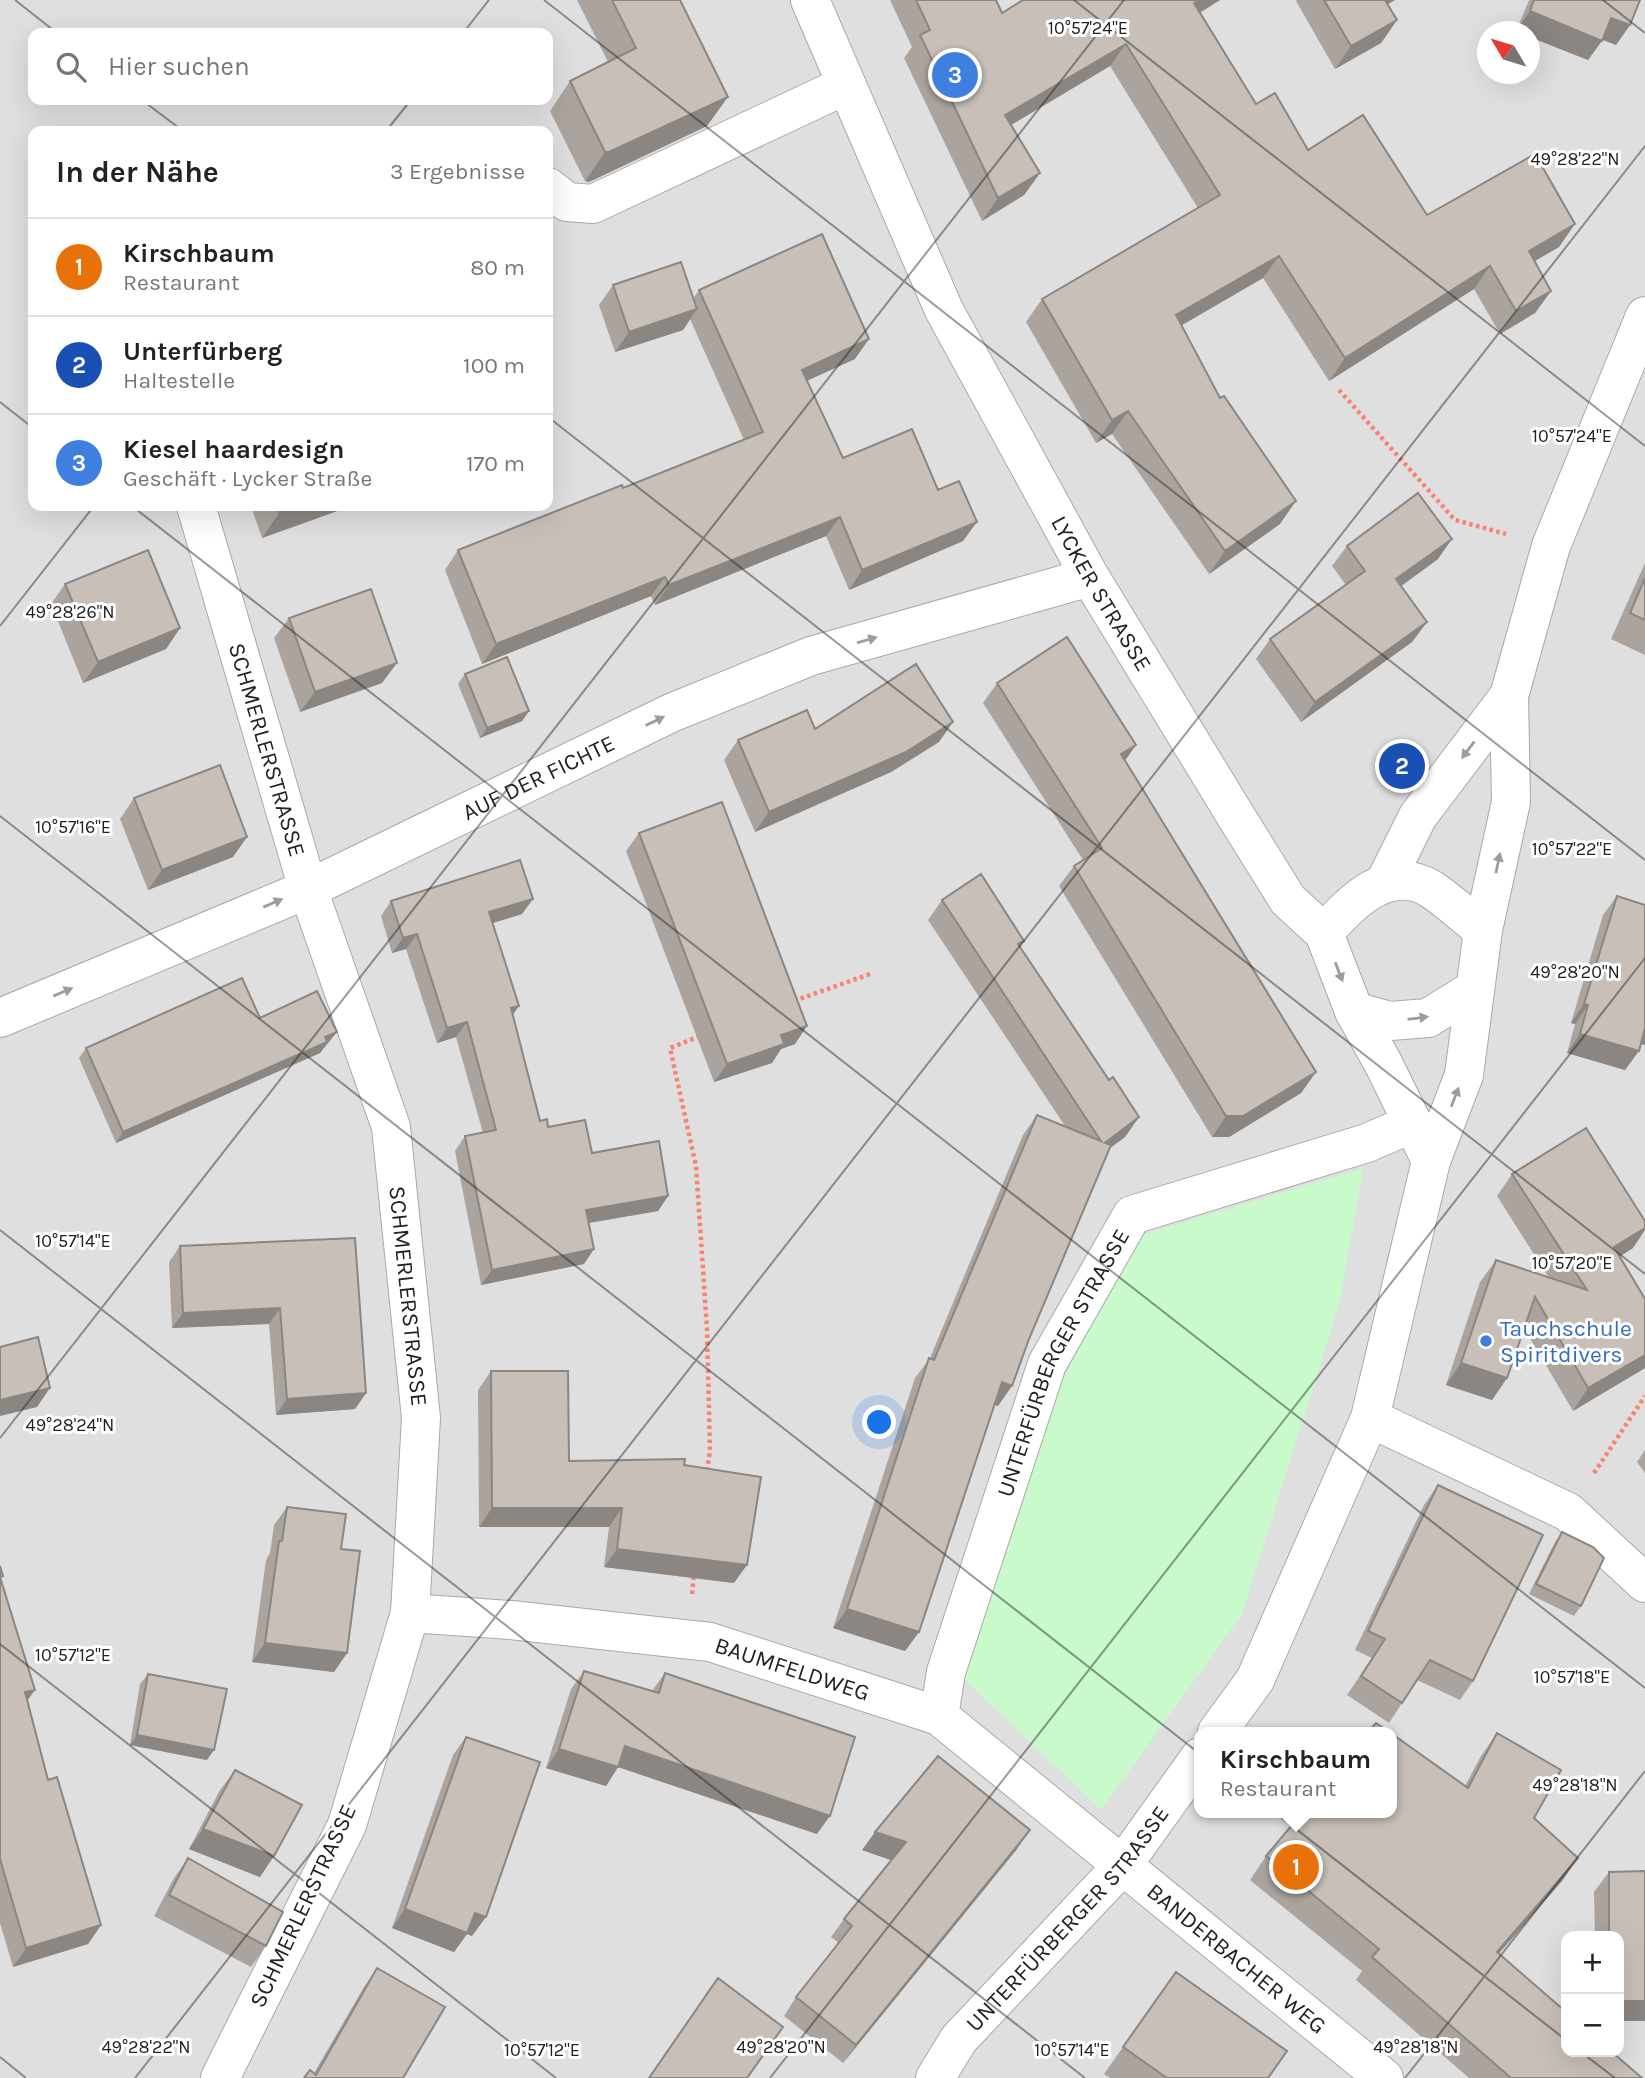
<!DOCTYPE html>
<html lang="de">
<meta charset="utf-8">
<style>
:root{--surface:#fff;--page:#f2f2f2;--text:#222;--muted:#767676;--line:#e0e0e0;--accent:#d40000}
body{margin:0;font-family:Karla,sans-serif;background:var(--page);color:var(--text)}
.controls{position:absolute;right:21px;bottom:21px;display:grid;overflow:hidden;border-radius:14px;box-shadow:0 7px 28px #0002}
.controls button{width:63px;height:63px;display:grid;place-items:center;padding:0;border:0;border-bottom:2px solid var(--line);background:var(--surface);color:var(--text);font:35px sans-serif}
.compass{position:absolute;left:1477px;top:21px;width:63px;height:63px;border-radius:50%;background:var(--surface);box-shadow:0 7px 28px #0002;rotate:308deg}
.you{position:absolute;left:880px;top:1423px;width:24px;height:24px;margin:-18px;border:5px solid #fff;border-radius:50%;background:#1a73e8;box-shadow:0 0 0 10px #1a73e833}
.badge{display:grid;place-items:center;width:46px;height:46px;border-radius:50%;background:var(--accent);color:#fff;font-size:23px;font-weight:700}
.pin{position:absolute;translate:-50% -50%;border:4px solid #fff;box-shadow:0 2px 7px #0006}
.popup{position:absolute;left:1194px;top:1727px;width:203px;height:91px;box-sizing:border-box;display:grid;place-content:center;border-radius:14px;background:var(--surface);filter:drop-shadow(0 2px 5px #0005);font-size:23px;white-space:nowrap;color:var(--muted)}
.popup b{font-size:26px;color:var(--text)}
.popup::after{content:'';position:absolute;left:50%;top:100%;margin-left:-14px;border:14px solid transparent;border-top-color:var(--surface)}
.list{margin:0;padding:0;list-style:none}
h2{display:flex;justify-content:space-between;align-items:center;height:91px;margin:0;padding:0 28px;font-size:30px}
h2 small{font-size:23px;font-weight:400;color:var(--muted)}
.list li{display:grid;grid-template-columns:46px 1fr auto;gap:21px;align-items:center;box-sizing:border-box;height:98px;padding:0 28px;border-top:2px solid var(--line)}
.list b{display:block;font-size:26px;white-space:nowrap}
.list p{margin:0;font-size:23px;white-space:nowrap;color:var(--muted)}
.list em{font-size:23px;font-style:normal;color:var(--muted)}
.icon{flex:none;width:38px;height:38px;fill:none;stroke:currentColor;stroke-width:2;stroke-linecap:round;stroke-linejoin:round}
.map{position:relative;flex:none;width:1645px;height:2078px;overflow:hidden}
.search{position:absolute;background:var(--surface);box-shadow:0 7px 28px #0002;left:28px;top:28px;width:525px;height:77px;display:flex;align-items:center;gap:18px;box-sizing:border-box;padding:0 24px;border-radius:14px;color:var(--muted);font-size:26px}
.panel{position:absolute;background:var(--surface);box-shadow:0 7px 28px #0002;left:28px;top:126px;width:525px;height:385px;border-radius:14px}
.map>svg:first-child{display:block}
</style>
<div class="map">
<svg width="1645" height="2078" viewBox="0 0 1645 2078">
<rect width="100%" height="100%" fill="#f2efe9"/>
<path fill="#e0dfdf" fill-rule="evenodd" d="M0,0H1645V2078H0ZM1488,32H1530V74H1488ZM33,33H548V100H33ZM33,131H548V506H33ZM1200,1732H1392V1813H1200ZM1566,1936H1619V2052H1566Z"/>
<path fill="#c8facc" d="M1363,1168L1340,1301L1242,1614L1101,1810L960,1675L1048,1409L1135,1237Z"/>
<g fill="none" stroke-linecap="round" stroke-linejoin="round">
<defs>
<g id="minor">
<path id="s1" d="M810,0L944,310L1090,577L1237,818L1288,900L1324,933L1354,1011L1384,1065L1431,1161"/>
<path d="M548,187L567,202L593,204L846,85"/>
<path id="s2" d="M196,506L308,889L391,1127L421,1418L410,1613L347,1825L220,2078"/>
<path d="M1385,882L1418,816L1509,696"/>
<path d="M1324,933C1350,903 1388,863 1431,889C1449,901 1466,917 1483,930"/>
<path d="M1354,1011L1390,1021L1428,1018L1475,989"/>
<path id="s3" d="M0,1018L308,889L671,713L811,656L1090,577"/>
<path d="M1370,1418L1568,1512L1645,1583"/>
<path id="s4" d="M410,1613L511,1620L710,1642L939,1716L1384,2078"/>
<path id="s5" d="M939,1716L946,1672L1047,1364L1132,1215L1367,1143L1413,1123"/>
<path d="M1217,1732L1255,1680L1370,1418L1431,1161L1464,1075L1483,930L1511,802L1509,696L1551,546L1645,316"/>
<path id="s6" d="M935,2078L959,2039L1122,1866L1200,1757"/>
</g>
</defs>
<use href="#minor" stroke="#a9a9a9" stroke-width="40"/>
<path stroke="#fa8072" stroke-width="4.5" stroke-dasharray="3.5 3.5" stroke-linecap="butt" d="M1339,390L1455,520L1506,534
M794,1001L870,974
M700,1036L670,1048L696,1166L707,1329L710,1450L707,1472
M1594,1473L1645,1396
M692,1594L694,1574"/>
<use href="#minor" stroke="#fff" stroke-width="38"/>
</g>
<path fill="#aba49e" d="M577,0H680L707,126L589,182L585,181L550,111L570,81L608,62Z
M890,0H996L1002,13L1023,0H1220L1200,13L1256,104L1308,150L1427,215L1559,247L1534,261L1551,291L1535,313L1500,334L1474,289L1329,381L1263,278L1181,325L1280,524L1209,574L1112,434L1096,443L1026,322L1042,299L1198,208L1110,66L1011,125L1040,173L1024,195L982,221L904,58L912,47Z
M1297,0H1395L1388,4L1397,20L1381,43L1335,69L1296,1Z
M1529,0H1640L1630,25L1616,45L1602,39L1588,60L1530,37V32L1516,31Z
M613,285L693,299L699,290L855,359L807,381L843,458L938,490L963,541L849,590L826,536L655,605L651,596L482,664L445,570L458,550L623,488L744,440L690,319L683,330L615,352L599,305Z
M251,506H343L340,510L262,538Z
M1347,546L1438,559L1401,586L1427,622L1412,642L1301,722L1256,659L1270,639L1346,585L1332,566Z
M1645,563V655L1611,639Z
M65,584L180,628L166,649L83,683L51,604Z
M289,618L382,683L300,712L274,638Z
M465,674L529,711L522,721L480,738L458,684Z
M997,683L1125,760L1316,1072L1301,1093L1229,1137H1212L1059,886L1074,866L1083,860L983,703Z
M815,729L939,742L891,772L755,832L724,760L738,740Z
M134,798L233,857L148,890L120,819Z
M639,833L795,1044L781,1049L772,1063L714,1082L626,851Z
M1617,896L1645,905V1045L1641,1044L1625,1070L1567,1053L1575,1024L1571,1023L1603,915Z
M942,900L1024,941L1020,947L1109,1080L1139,1117L1125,1137L1109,1149L998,1406L994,1404L919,1632L905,1651L833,1628L915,1378L930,1358L1023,1135L1037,1115L1065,1126L928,920Z
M391,901L522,914L493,923L519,1006L512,1015L540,1121L548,1127L668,1196L658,1211L589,1223L584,1264L481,1285L455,1151L465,1136L483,1133L456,1037L437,1043L406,949L392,953L381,916Z
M260,1018L330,1042L326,1043L320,1053L116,1143L79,1058L86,1048Z
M1512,1174L1633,1248L1619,1256L1645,1368L1573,1411L1524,1328L1507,1378L1492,1400L1446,1385L1480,1282L1496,1260L1549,1278L1497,1196Z
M355,1238L366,1393L355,1409L276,1415L269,1324L172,1328L169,1262L180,1246Z
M491,1371L569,1461L684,1465L734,1583L604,1567L609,1527H479L478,1390Z
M1645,1450V1473L1637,1462Z
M1438,1485L1473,1681L1460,1700L1417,1680L1389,1723L1347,1695L1372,1658L1355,1650L1424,1505Z
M287,1507L341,1549L347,1653L334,1672L252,1662L266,1560L270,1553L274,1525Z
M1562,1532L1581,1606L1574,1616L1529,1594L1555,1542Z
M0,1566L1,1579L28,1700L48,1780L101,1925L88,1944L13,1967L0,1923Z
M584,1671L652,1691L665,1673L817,1834L618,1767L606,1786L546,1768L571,1689Z
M148,1674L207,1760L130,1745L140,1684Z
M1497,1733L1534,1818L1578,1858L1562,1881L1499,1953L1642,2078H1469L1356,1980L1362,1971L1250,1880L1266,1856L1465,1786L1481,1756Z
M466,1737L472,1936L467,1934L454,1952L392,1928L453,1755Z
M235,1770L260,1877L189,1849L220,1790Z
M1017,1849L843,2063L784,2016L796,1997L839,1943L831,1937L844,1919L892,1860L862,1850Z
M188,1858L266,1946L251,1967L154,1916L174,1878Z
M1609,1872L1645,2021H1619V1936H1595L1594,1892Z
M377,1968L403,2078H304L314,2073L364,1987Z
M1176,1972L1269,2078H1110L1104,2074Z"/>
<path fill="#8b8681" d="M1199,0H1220L1179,25L1194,3Z
M1378,0H1395L1366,17Z
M1530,11L1602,41L1588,60L1530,37V32L1516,31Z
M1611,18L1630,25L1616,45L1598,38Z
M1397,20L1381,43L1335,69L1351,46Z
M1126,44L1110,66L989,138L1005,115Z
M728,97L707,126L589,182L585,181L605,152Z
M1040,173L1024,195L982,221L998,198Z
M1575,224L1559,247L1513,274L1529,251Z
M1279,256L1263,278L1160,338L1176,315Z
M1490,266L1474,289L1329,381L1345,358Z
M1551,291L1535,313L1500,334L1516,311Z
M697,309L683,330L615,352L629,332Z
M869,339L855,359L788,389L802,370Z
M1128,411L1112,434L1096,443L1112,420Z
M1296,501L1280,524L1209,574L1225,551Z
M299,506H343L340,510L262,538L279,513Z
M840,517L826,536L655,605L669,585Z
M977,522L963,541L849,590L862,570Z
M1452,539L1438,559L1382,600L1396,579Z
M665,577L651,596L482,664L496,644Z
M1427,622L1412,642L1301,722L1315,702Z
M180,628L166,649L83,683L98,662Z
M397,663L382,683L300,712L315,692Z
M529,711L522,721L480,738L487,728Z
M953,722L939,742L891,772L755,832L769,812Z
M1136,745L1122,765L1121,754Z
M247,837L233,857L148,890L162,870Z
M533,899L522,914L479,927L489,912Z
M417,934L406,949L392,953L403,938Z
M1584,1004L1588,1005L1575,1024L1571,1023Z
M519,1006L509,1020L511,1008Z
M467,1022L456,1037L437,1043L447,1028Z
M1645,1025V1045L1633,1041Z
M807,1026L795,1044L781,1049L772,1063L714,1082L727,1064L781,1035Z
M337,1032L320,1053L116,1143L123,1132Z
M1580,1034L1639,1051L1625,1070L1567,1053Z
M1316,1072L1301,1093L1229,1137H1212L1226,1116Z
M1139,1117L1125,1137L1091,1162L1105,1143Z
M668,1196L658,1211L576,1225L586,1210Z
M1645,1228V1230L1633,1248L1599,1270L1614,1247Z
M594,1249L584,1264L481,1285L492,1270Z
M280,1308L269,1324L172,1328L183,1313Z
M1645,1355V1368L1573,1411L1588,1388Z
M1461,1363L1507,1378L1492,1400L1446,1385Z
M1002,1382L1012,1386L998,1406L988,1402Z
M50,1388L37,1407L0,1416V1400Z
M366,1393L355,1409L276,1415L287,1399Z
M492,1508H622L609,1527H479Z
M617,1549L747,1565L734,1583L604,1567Z
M847,1609L919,1632L905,1651L833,1628Z
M265,1643L347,1653L334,1672L252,1662Z
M35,1690L22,1708L25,1692Z
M137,1735L214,1750L207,1760L130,1745Z
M625,1746L830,1816L817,1834L612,1765Z
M559,1749L618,1767L606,1786L546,1768Z
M203,1829L274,1856L260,1877L189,1849Z
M1030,1830L1017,1849L843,2063L856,2045Z
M875,1832L906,1842L893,1861L862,1850Z
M1578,1858L1562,1881L1480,1975L1497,1952Z
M405,1909L475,1913L486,1917L472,1936L467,1934L454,1952L392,1928Z
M101,1925L88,1944L13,1967L26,1948Z
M1619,2001H1645V2021H1619Z"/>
<path fill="#c7bfb8" stroke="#8b8681" stroke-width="2" d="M612,0H680L728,97L609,152H605L570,81L636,48Z
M916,0H996L1002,13L1023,0H1199L1194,3L1256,104L1275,93L1308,150L1363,115L1427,215L1535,154L1575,224L1529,251L1551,291L1516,311L1490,266L1345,358L1279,256L1176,315L1220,398L1224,396L1296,501L1225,551L1128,411L1112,420L1042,299L1220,195L1126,44L1005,115L1040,173L998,198L920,35L930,30Z
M1324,0H1385L1397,20L1351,46Z
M1534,0H1640L1630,25L1611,18L1602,41L1530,11Z
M822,234L869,339L802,370L843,458L912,429L938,490L959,481L977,522L862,570L840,517L669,585L665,577L496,644L458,550L622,485L623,488L763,432L699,290Z
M681,262L697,309L629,332L613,285Z
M1418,493L1452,539L1396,579L1427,622L1315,702L1270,639L1365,571L1347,546Z
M277,506H299L279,513Z
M148,550L180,628L98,662L65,584Z
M1645,578V620L1630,613Z
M371,589L397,663L315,692L289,618Z
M1067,637L1136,745L1121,754L1316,1072L1243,1116H1226L1074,866L1102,848L997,683Z
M507,657L529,711L487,728L465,674Z
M916,664L953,722L906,752L769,812L738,740L807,710L815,729Z
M220,765L247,837L162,870L134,798Z
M722,802L807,1026L781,1035L784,1044L727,1064L639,833Z
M520,860L533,899L489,912L519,1006L511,1008L540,1121L547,1119L548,1127L585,1120L592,1153L659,1141L668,1196L586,1210L594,1249L492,1270L465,1136L496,1130L467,1022L447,1028L417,934L403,938L391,901Z
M981,874L1024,941L1018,944L1109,1080L1113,1077L1139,1117L1105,1143L1111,1145L1029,1339L1012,1386L1002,1382L919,1632L847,1609L929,1358L934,1360L1037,1115L1101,1141L942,900Z
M1617,896L1645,905V1028L1639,1051L1580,1034L1588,1005L1584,1004Z
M242,978L260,1018L317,991L337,1032L325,1037L327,1042L123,1132L86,1048Z
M1586,1128L1645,1221V1228L1614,1247L1645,1299V1355L1588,1388L1535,1297L1507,1378L1461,1363L1496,1260L1587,1290L1512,1174Z
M355,1238L366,1393L287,1399L280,1308L183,1313L180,1246Z
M38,1337L50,1388L0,1400V1347Z
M491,1371H568L569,1461L685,1459L684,1465L761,1477L747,1565L617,1549L622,1508H492Z
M1438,1485L1543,1535L1473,1681L1430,1660L1402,1703L1361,1676L1385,1639L1368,1631Z
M287,1507L346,1514L341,1549L360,1551L347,1653L265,1643L279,1541H282Z
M1562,1532L1593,1547L1604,1558L1581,1606L1536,1584Z
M0,1566L3,1576L0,1577L35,1690L25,1692L48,1780L57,1777L101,1925L26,1948L0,1859Z
M584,1671L659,1693L665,1673L855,1737L830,1816L625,1746L618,1767L559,1749Z
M148,1674L227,1689L214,1750L137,1735Z
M1376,1723L1389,1732H1368Z
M1497,1733L1561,1770L1534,1818L1578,1858L1497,1952L1566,2012V2052H1612L1642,2078H1511L1372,1957L1379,1949L1266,1856L1302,1813H1392V1734L1468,1788Z
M466,1737L540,1762L486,1917L475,1913L467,1933L405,1909Z
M938,1756L1030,1830L856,2045L796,1997L852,1926L844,1919L906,1842L875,1832Z
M235,1770L302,1805L274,1856L203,1829Z
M188,1858L283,1912L266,1946L169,1895Z
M1645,1871V2001H1619V1936H1609V1872Z
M377,1968L445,2007L403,2078H304L310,2070L316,2075Z
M1176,1972L1287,2051L1268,2078H1167L1123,2047Z
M718,1978L783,2027L747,2078H649Z"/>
<defs><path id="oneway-solid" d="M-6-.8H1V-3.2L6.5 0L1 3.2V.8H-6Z" transform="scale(1.75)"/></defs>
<g fill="#9c9c9c">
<use href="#oneway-solid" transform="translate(867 640) rotate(-16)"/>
<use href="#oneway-solid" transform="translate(655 721) rotate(-26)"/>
<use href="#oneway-solid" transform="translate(1468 750) rotate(127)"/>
<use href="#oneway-solid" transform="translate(1498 863) rotate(-78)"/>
<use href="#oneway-solid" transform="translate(273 903) rotate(-23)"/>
<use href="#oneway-solid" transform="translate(1339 972) rotate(69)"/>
<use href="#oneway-solid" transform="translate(63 992) rotate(-23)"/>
<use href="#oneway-solid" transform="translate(1418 1018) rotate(-7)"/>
<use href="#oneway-solid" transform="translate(1455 1097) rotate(-69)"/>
</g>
<path fill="none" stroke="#222" stroke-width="2" stroke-opacity="0.45" d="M15,0L57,33M544,0L1645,860M1074,0L1645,446M1603,0L1645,33M463,33L489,0M142,100L183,131M386,131L411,100M0,402L33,428M548,417L1645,1274M132,506L1645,1688M0,626L94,506M0,816L1566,2040M0,1230L1085,2078M0,1438L1124,0M0,1644L556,2078M1581,2052L1615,2078M0,2057L26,2078M135,2078L1645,146M770,2078L1645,958M1405,2078L1645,1771"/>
<circle fill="#3f7fe0" stroke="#fff" stroke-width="2.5" cx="1486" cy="1341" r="7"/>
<g text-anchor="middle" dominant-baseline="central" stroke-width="6" stroke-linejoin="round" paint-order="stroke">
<g font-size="23" fill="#222" stroke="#fff">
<text stroke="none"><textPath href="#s1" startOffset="662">LYCKER STRASSE</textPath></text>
<text stroke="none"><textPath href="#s2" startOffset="254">SCHMERLERSTRASSE</textPath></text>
<text stroke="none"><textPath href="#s3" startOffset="590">AUF DER FICHTE</textPath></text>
<text stroke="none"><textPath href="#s2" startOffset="821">SCHMERLERSTRASSE</textPath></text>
<text stroke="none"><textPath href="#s5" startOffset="376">UNTERFÜRBERGER STRASSE</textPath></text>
<text stroke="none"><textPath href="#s4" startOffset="388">BAUMFELDWEG</textPath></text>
<text transform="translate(303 1906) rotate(-65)">SCHMERLERSTRASSE</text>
<text stroke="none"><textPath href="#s6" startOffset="208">UNTERFÜRBERGER STRASSE</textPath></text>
<text stroke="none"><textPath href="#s4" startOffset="926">BANDERBACHER WEG</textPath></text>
</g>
<g font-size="23" fill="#366cbe" stroke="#fff" text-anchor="start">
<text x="1500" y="1328">Tauchschule<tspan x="1500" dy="26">Spiritdivers</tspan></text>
</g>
</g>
<g font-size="18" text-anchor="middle" fill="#222" stroke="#fff" stroke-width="6" stroke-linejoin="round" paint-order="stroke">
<text x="1088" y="34">10°57'24"E</text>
<text x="1575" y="165">49°28'22"N</text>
<text x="1572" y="442">10°57'24"E</text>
<text x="70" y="618">49°28'26"N</text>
<text x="73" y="833">10°57'16"E</text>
<text x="1572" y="855">10°57'22"E</text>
<text x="1575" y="978">49°28'20"N</text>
<text x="73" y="1247">10°57'14"E</text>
<text x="1572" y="1269">10°57'20"E</text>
<text x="70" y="1431">49°28'24"N</text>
<text x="73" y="1661">10°57'12"E</text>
<text x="1572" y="1683">10°57'18"E</text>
<text x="1575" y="1791">49°28'18"N</text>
<text x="146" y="2053">49°28'22"N</text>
<text x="781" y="2053">49°28'20"N</text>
<text x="1416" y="2053">49°28'18"N</text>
<text x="542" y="2056">10°57'12"E</text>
<text x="1072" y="2056">10°57'14"E</text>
</g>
</svg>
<div class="controls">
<button>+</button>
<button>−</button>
</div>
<svg class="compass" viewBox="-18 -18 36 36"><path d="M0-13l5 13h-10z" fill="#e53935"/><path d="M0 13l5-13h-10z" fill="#767676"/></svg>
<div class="you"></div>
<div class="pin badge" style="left:1296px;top:1867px;background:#e8710a">1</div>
<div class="popup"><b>Kirschbaum</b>Restaurant</div>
<div class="pin badge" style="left:1402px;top:766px;background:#1a4fb4">2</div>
<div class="pin badge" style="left:955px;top:75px;background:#3f7fe0">3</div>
<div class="search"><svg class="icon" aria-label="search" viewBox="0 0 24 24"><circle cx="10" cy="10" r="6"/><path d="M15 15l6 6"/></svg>Hier suchen</div>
<section class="panel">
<h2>In der Nähe<small>3 Ergebnisse</small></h2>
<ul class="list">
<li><span class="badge" style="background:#e8710a">1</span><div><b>Kirschbaum</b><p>Restaurant</p></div><em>80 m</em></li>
<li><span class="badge" style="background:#1a4fb4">2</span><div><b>Unterfürberg</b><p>Haltestelle</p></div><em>100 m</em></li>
<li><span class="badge" style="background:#3f7fe0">3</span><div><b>Kiesel haardesign</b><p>Geschäft · Lycker Straße</p></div><em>170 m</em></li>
</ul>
</section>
</div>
